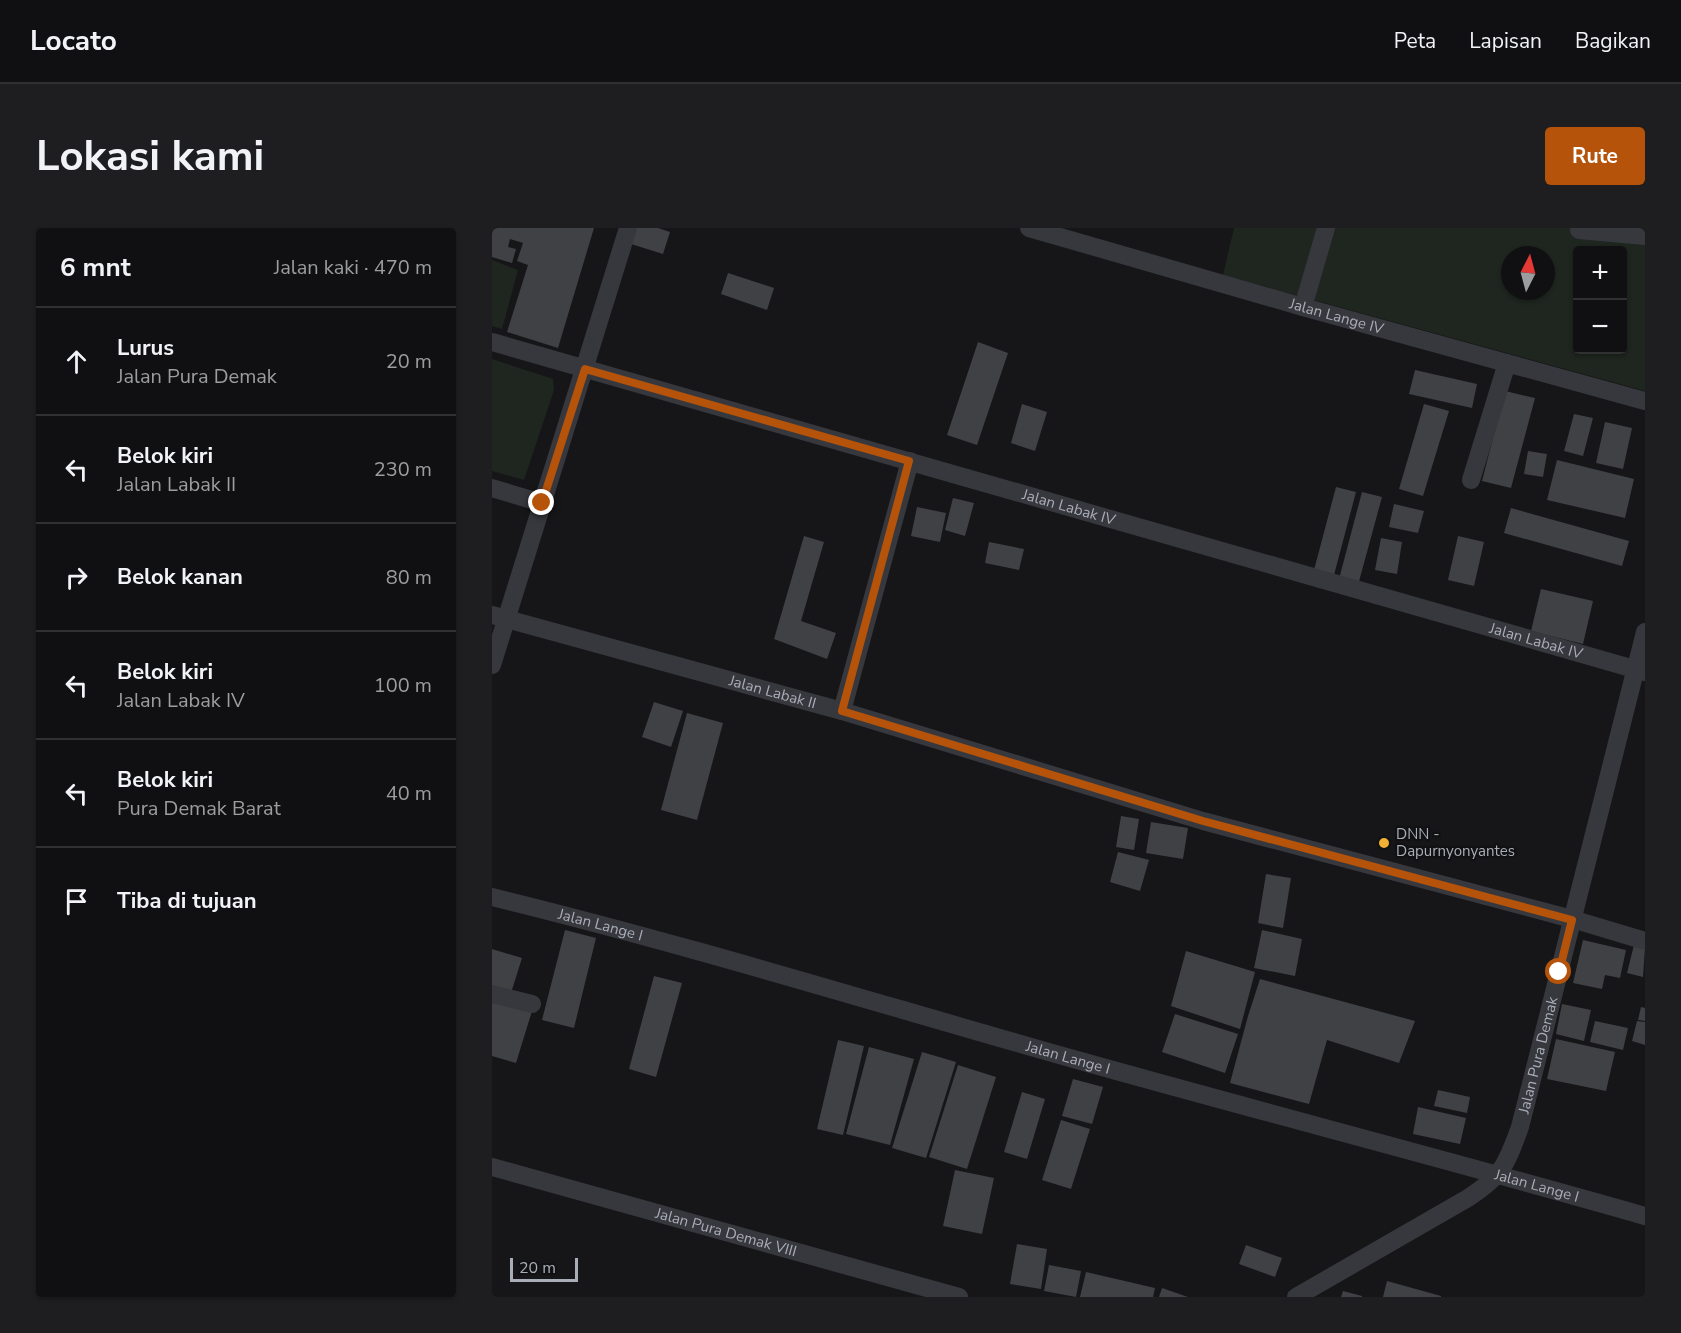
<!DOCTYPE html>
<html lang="id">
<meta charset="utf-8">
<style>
:root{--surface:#101012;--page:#1e1e20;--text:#f1f3f6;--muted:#9c9d9f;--line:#303032;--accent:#b45309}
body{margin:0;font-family:"Nunito Sans",sans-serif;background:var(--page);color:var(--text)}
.controls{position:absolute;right:18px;top:18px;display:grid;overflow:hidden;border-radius:6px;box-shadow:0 2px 4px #0004}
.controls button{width:54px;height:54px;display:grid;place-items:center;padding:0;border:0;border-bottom:2px solid var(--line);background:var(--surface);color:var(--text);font:30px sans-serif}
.compass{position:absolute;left:1009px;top:18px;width:54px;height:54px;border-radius:50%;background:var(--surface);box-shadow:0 2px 4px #0004;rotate:6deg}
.scale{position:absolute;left:18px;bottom:15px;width:68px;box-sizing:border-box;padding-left:6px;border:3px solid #a8adb8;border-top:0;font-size:16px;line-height:21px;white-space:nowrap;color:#a8adb8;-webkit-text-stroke:4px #111113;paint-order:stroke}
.stop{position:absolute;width:18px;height:18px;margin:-14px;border:4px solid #b45309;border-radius:50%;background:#fff}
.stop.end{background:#b45309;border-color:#fff;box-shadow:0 2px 6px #0008}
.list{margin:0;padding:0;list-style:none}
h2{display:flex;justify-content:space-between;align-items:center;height:78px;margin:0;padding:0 24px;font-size:26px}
h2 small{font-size:20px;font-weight:400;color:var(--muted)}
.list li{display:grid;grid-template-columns:39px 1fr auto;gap:18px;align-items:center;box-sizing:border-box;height:108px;padding:0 24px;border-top:2px solid var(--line)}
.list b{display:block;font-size:22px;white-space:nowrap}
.list p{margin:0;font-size:20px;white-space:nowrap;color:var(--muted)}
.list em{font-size:20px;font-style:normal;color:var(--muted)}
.icon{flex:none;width:33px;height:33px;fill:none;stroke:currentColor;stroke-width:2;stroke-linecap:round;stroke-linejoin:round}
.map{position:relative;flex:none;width:1153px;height:1069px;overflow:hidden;border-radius:6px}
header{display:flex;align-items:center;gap:36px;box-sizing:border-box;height:84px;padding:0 30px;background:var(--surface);border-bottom:2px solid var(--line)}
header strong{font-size:28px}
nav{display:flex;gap:33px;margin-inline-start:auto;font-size:21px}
.intro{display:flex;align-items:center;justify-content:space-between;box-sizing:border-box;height:144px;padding:0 36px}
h1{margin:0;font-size:42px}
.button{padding:15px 27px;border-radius:6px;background:var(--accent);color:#fff;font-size:21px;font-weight:700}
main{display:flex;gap:36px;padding:0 36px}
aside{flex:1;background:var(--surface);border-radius:6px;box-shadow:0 2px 4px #0004}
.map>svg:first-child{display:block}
</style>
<header>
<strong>Locato</strong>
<nav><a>Peta</a><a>Lapisan</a><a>Bagikan</a></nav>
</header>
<div class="intro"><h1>Lokasi kami</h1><a class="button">Rute</a></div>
<main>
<aside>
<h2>6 mnt<small>Jalan kaki · 470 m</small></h2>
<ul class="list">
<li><svg class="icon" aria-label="ahead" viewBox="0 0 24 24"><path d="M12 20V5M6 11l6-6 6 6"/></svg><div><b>Lurus</b><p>Jalan Pura Demak</p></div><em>20 m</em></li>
<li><svg class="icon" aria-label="left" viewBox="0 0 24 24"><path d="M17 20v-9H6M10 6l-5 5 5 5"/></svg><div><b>Belok kiri</b><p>Jalan Labak II</p></div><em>230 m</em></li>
<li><svg class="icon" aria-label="right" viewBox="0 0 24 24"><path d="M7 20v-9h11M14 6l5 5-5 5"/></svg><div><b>Belok kanan</b></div><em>80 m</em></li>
<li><svg class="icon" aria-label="left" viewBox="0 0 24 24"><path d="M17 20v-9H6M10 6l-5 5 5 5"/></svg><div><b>Belok kiri</b><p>Jalan Labak IV</p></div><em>100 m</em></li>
<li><svg class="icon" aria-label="left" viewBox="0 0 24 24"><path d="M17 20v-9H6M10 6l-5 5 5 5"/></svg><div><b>Belok kiri</b><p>Pura Demak Barat</p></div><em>40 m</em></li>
<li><svg class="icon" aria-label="arrive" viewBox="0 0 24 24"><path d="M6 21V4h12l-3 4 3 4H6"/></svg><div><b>Tiba di tujuan</b></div></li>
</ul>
</aside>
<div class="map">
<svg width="1153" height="1069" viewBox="0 0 1153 1069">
<rect width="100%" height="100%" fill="#161618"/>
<path fill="#1e261f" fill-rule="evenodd" d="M742,0H1153V163L731,47ZM1086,22H1130V122H1086ZM1018,27H1054V63H1018Z
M0,32L26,42L10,101L0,98Z
M0,131L61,151L62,162L32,252L0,243Z"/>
<path fill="#404145" d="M0,0H102L66,120L15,104L36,37L25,33L31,15L18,11L16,19L24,21L20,35L0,29Z
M144,0H166L178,4L171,26L139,16Z
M236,45L282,60L275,82L229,66Z
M486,114L516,125L485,217L455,207Z
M923,142L985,156L980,180L917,166Z
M1013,163L1043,170L1019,260L990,253Z
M530,176L555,184L543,223L519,215Z
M932,176L957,183L931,268L907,261Z
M1082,186L1101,190L1091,228L1072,223Z
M1113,194L1140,200L1131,241L1104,235Z
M1036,223L1055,226L1051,249L1032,246Z
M1065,232L1142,251L1133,290L1055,272Z
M844,259L864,264L842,347L822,342Z
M870,264L890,269L866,357L847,351Z
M461,270L482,275L473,308L453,302Z
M902,276L932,283L926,305L897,299Z
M425,279L454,285L448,314L419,308Z
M1019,280L1137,313L1130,338L1012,305Z
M312,308L332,314L309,393L344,405L335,431L282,411Z
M966,308L992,314L982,358L956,352Z
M889,310L910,314L905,346L883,342Z
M497,314L532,321L527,342L493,335Z
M1049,361L1101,373L1091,416L1039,403Z
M162,474L191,483L179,519L150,509Z
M195,485L231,495L205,592L169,582Z
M629,588L647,591L642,622L624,619Z
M659,594L696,600L691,631L654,625Z
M626,624L657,632L648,663L618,654Z
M774,646L799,650L791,700L766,695Z
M73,702L104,710L82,800L50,792Z
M770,702L810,711L803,748L762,740Z
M1091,712L1134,722L1128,750L1113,747L1110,761L1081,755Z
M1142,717L1153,720L1151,749L1135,745Z
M0,721L30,730L19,765L0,760Z
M694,723L763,744L748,801L679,778Z
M162,748L190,755L164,849L137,841Z
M768,751L923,793L907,835L835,812L817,876L738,855L756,788Z
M0,772L40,783L24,835L0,828Z
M1070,776L1099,782L1092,813L1064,806Z
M1149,779L1153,780V793L1146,792Z
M683,786L746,806L733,845L670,824Z
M1103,793L1136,800L1131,822L1098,814Z
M1145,793L1153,794V817L1140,813Z
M1064,811L1123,824L1114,863L1055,851Z
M346,812L372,818L351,907L325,901Z
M377,819L422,831L398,917L354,906Z
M430,824L464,834L434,930L400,920Z
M466,837L504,849L475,941L437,929Z
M581,851L611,859L600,896L570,888Z
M946,862L978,869L975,885L942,878Z
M530,864L553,871L535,931L512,924Z
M926,879L974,890L968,916L921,906Z
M569,892L598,901L579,961L550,952Z
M463,942L502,950L490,1006L451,998Z
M525,1016L555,1021L549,1061L518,1056Z
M754,1017L790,1030L783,1049L747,1036Z
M557,1037L589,1043L584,1069L552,1063Z
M594,1044L663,1060L661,1069H588Z
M895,1053L949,1068V1069H891Z
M670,1060L696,1069H667Z
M851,1063L870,1068V1069H849Z"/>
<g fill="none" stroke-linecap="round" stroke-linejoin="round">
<g stroke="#37383d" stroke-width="18">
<path id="s1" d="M537,0L811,79L1153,173"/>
<path d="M1087,2L1153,8"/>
<path d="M811,79L834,0"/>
<path id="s2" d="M0,114L1153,444"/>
<path d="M979,252L1015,135"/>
<path d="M0,260L50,275"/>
<path id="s3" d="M0,387L350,483L711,593L1080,691L1153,713"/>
<path d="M0,437L136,0"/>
<path d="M350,483L418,233"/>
<path id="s4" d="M0,669C197,717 390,777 585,832C774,885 964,934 1153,988"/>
<path d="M0,766L40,776"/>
<path id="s5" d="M0,939L467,1069"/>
<path id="s6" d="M804,1069L976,970C1011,947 1014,937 1028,899L1153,404"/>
</g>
</g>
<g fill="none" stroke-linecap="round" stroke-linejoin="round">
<path stroke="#b45309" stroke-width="8" d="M50,275L93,141L417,233L350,483L711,593L1080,692L1067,744"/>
</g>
<circle fill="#f2b134" stroke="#111113" stroke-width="2" cx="892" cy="615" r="6"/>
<g text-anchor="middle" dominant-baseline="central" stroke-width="4.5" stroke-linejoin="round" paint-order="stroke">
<g font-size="15" fill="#a8adb8" stroke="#111113">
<text stroke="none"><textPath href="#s1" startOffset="320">Jalan Lange IV</textPath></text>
<text stroke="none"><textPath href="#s2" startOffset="600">Jalan Labak IV</textPath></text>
<text stroke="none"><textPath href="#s2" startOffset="1086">Jalan Labak IV</textPath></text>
<text stroke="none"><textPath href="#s3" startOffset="291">Jalan Labak II</textPath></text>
<text stroke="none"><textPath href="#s4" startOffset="112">Jalan Lange I</textPath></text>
<text stroke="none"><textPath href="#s6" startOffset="363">Jalan Pura Demak</textPath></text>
<text stroke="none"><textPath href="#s4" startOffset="598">Jalan Lange I</textPath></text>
<text stroke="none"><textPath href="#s4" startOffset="1084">Jalan Lange I</textPath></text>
<text stroke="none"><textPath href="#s5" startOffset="243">Jalan Pura Demak VIII</textPath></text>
</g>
<g font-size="15" fill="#a8adb8" stroke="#111113" text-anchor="start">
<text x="904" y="606">DNN -<tspan x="904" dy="17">Dapurnyonyantes</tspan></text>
</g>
</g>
</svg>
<div class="controls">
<button>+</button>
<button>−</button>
</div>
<svg class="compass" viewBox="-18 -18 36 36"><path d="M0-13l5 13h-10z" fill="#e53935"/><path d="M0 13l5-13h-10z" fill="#9c9d9f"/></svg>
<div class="scale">20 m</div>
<div class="stop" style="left:1067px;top:744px"></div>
<div class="stop end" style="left:50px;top:275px"></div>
</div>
</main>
